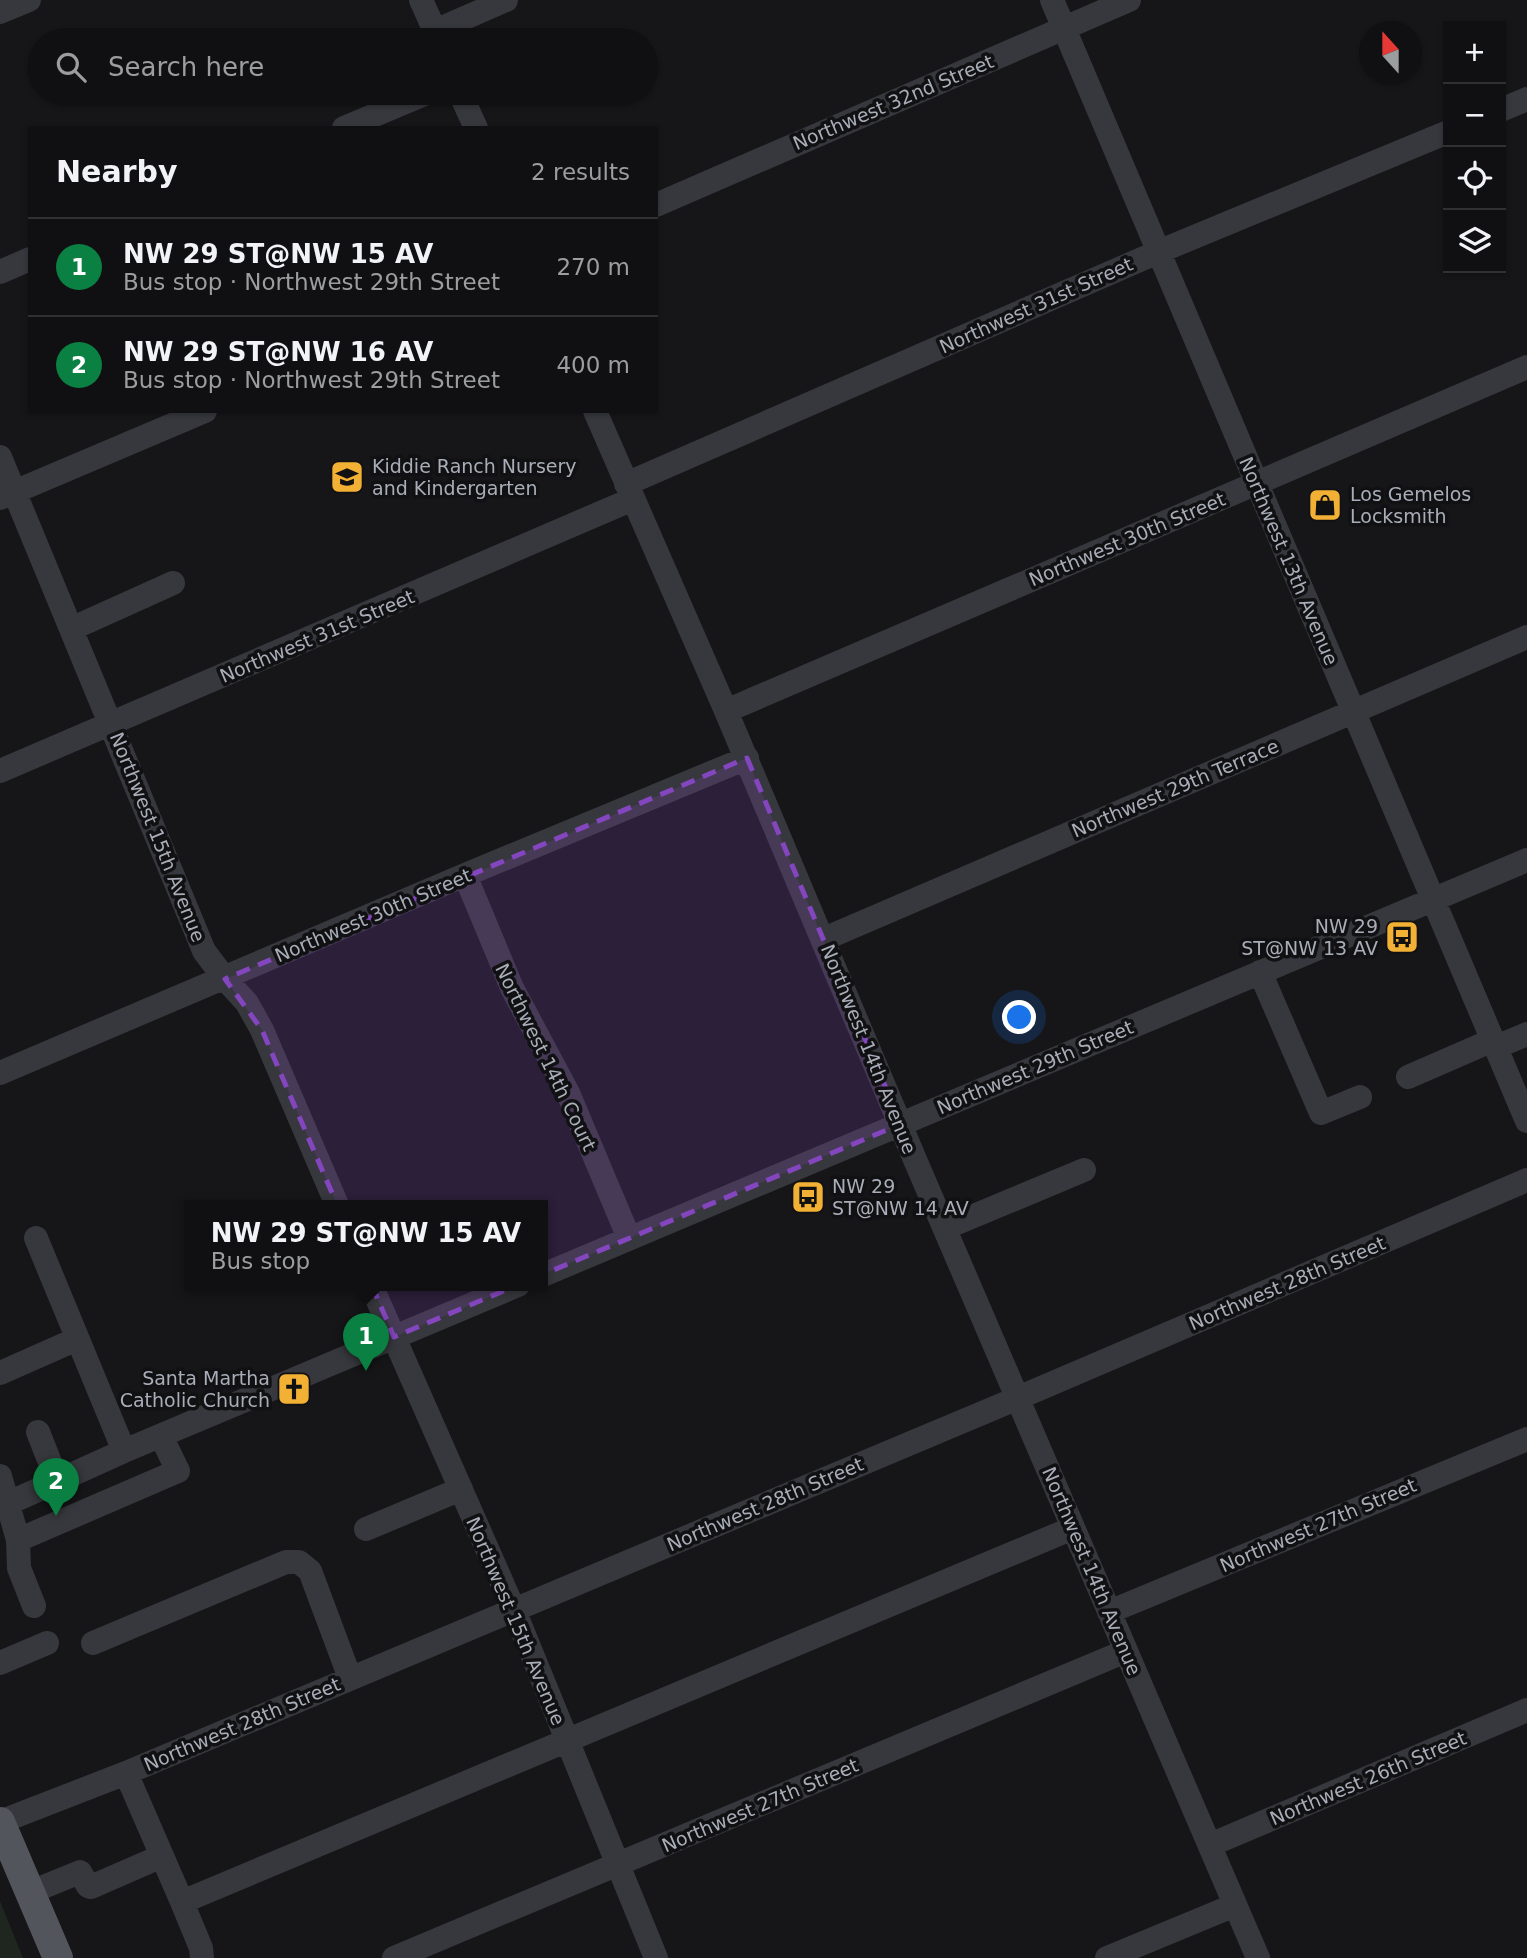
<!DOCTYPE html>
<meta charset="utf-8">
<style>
:root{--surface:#101012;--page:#19191b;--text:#f1f3f6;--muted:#9c9d9f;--line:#303032;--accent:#0b8043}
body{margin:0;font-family:"DejaVu Sans",sans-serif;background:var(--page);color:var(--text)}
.controls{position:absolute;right:21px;top:21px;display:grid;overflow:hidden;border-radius:0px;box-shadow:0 2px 5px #0004}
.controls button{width:63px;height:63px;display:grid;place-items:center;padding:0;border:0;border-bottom:2px solid var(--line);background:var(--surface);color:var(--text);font:35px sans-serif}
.compass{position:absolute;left:1359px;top:21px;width:63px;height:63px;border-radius:50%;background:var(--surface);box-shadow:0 2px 5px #0004;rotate:339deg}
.you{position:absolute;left:1020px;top:1018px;width:24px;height:24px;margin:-18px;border:5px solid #fff;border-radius:50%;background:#1a73e8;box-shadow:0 0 0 10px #1a73e833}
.badge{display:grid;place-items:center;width:46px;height:46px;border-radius:50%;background:var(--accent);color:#fff;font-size:23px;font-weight:700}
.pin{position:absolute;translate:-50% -58px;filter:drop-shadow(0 2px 4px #0008)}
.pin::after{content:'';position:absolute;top:37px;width:24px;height:21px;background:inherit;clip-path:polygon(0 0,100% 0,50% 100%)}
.popup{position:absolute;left:184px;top:1200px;width:364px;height:91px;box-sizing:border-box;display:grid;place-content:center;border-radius:0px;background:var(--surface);filter:drop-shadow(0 2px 5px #0005);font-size:23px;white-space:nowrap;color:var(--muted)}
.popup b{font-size:26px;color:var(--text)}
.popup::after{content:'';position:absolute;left:50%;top:100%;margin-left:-14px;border:14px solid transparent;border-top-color:var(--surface)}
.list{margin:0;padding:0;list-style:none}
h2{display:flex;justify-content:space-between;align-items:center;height:91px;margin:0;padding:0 28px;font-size:30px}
h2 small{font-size:23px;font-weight:400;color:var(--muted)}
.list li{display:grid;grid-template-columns:46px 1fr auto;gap:21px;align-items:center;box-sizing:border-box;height:98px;padding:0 28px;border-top:2px solid var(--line)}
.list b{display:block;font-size:26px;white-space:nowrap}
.list p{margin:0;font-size:23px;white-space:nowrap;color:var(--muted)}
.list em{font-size:23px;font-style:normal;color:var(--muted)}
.icon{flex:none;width:38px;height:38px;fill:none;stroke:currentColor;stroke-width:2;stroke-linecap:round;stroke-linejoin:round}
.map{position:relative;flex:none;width:1527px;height:1958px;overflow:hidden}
.search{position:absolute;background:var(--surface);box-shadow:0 2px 5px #0004;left:28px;top:28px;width:630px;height:77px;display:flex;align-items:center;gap:18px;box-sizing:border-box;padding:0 24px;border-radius:38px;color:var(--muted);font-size:26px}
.panel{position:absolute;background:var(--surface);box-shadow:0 2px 5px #0004;left:28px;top:126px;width:630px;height:287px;border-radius:0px}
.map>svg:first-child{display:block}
</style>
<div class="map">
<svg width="1527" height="1958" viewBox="0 0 1527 1958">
<rect width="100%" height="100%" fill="#161618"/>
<path fill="#1e261f" d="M0,1901L23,1958H0Z"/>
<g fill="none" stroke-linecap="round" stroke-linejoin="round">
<path stroke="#37383d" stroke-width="24" d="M421,0L439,40
M1052,0L1527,1121
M0,12L29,0
M435,31L506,0
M460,93L476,128
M1501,110L1527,99
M344,128L427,93
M656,205L1129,0
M0,272L30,259
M595,411L726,711L916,1162L1258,1958
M0,457L204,951L225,979L247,1003L262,1030L337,1205
M626,484L1158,252L1448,132
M0,498L205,411
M71,629L173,583
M726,711L1527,367
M0,771L633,499
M465,875L512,988L568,1093L629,1238
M824,939L1527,637
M1260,972L1321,1113L1360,1097
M1496,1047L1527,1034
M0,1073L465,875L747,758
M1408,1077L1493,1040
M945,1228L1084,1170
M36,1238L124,1451
M543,1275L1527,860
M371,1285L514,1610L656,1958
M0,1373L77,1339
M38,1432L57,1480
M0,1476L18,1540L19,1568L34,1606
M0,1507L124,1451L518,1285
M366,1529L461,1489
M18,1540L178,1471L161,1436
M1109,1612L1527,1439
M93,1643L286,1562H299L310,1571L350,1678
M0,1663L47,1643
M126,1773L182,1902L201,1948L202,1958
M0,1822L126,1773L1018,1398L1527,1180
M1210,1845L1527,1710
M31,1892L80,1872L88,1886L91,1887L162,1856
M182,1902L1073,1528
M394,1958L1126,1651
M1107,1958L1235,1905"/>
<path stroke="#53555c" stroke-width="30" d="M0,1822L58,1958"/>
</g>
<path fill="#8446be" fill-opacity="0.2" stroke="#8446be" stroke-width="5" stroke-dasharray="14 9" stroke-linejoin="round" d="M747,758L901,1124L394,1337L262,1030L225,979Z"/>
<defs>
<symbol id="school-square" viewBox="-11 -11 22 22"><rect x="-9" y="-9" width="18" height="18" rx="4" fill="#f2b134" stroke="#111113"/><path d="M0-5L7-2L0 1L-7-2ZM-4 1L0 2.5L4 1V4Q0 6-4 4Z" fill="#111"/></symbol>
<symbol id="shop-square" viewBox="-11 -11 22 22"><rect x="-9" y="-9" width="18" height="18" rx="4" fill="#f2b134" stroke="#111113"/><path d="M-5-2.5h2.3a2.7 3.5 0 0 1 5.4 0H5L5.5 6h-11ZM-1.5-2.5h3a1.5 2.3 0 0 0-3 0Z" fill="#111"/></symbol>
<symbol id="bus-square" viewBox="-11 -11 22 22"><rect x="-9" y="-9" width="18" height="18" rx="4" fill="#f2b134" stroke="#111113"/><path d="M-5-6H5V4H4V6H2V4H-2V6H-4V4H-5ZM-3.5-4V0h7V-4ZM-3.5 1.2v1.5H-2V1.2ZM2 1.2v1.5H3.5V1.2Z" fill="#111"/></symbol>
<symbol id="church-square" viewBox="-11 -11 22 22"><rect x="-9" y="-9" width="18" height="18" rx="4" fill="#f2b134" stroke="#111113"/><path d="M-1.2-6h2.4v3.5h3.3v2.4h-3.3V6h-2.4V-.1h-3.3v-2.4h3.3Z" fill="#111"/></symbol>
</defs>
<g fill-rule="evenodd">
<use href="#school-square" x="328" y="458" width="38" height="38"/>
<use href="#shop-square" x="1306" y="486" width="38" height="38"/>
<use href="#bus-square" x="1383" y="918" width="38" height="38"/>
<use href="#bus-square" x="789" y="1178" width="38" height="38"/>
<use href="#church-square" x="275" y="1370" width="38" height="38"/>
</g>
<g text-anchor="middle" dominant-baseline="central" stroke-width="7" stroke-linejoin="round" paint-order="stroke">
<g font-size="19" fill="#a8adb8" stroke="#111113">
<text transform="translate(893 102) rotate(-23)">Northwest 32nd Street</text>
<text transform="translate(1036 305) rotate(-24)">Northwest 31st Street</text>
<text transform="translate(1127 539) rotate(-23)">Northwest 30th Street</text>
<text transform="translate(1289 561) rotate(67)">Northwest 13th Avenue</text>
<text transform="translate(317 636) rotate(-23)">Northwest 31st Street</text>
<text transform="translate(1175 788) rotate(-23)">Northwest 29th Terrace</text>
<text transform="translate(158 837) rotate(68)">Northwest 15th Avenue</text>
<text transform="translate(373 915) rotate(-23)">Northwest 30th Street</text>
<text transform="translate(869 1049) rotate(68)">Northwest 14th Avenue</text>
<text transform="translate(546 1057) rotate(64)">Northwest 14th Court</text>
<text transform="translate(1035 1067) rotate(-23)">Northwest 29th Street</text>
<text transform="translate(1287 1283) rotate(-23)">Northwest 28th Street</text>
<text transform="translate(765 1504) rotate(-23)">Northwest 28th Street</text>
<text transform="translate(1318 1525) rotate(-23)">Northwest 27th Street</text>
<text transform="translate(1092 1571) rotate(67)">Northwest 14th Avenue</text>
<text transform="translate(516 1621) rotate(67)">Northwest 15th Avenue</text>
<text transform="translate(242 1724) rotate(-23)">Northwest 28th Street</text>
<text transform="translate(1368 1778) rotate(-23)">Northwest 26th Street</text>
<text transform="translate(760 1805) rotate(-23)">Northwest 27th Street</text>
</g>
<g font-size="19" fill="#a8adb8" stroke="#111113" text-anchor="start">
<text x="372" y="466">Kiddie Ranch Nursery<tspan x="372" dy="22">and Kindergarten</tspan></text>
<text x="1350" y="494">Los Gemelos<tspan x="1350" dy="22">Locksmith</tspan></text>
<text x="1378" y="926" text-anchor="end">NW 29<tspan x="1378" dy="22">ST@NW 13 AV</tspan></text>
<text x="832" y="1186">NW 29<tspan x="832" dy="22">ST@NW 14 AV</tspan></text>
<text x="270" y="1378" text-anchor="end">Santa Martha<tspan x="270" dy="22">Catholic Church</tspan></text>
</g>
</g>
</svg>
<div class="controls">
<button>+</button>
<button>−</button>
<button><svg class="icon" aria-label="locate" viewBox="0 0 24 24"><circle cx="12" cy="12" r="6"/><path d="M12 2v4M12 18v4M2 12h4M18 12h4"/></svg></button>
<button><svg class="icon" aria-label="layers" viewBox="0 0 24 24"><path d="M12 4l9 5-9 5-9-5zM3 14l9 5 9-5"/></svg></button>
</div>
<svg class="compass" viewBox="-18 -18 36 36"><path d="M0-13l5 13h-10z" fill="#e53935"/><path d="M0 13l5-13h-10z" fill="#9c9d9f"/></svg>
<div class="you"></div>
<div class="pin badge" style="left:366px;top:1371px">1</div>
<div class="popup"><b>NW 29 ST@NW 15 AV</b>Bus stop</div>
<div class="pin badge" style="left:56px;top:1516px">2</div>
<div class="search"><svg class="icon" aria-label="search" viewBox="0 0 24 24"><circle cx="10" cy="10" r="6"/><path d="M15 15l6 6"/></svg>Search here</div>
<section class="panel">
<h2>Nearby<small>2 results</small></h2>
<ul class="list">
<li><span class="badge">1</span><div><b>NW 29 ST@NW 15 AV</b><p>Bus stop · Northwest 29th Street</p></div><em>270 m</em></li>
<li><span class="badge">2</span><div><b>NW 29 ST@NW 16 AV</b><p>Bus stop · Northwest 29th Street</p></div><em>400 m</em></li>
</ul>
</section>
</div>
